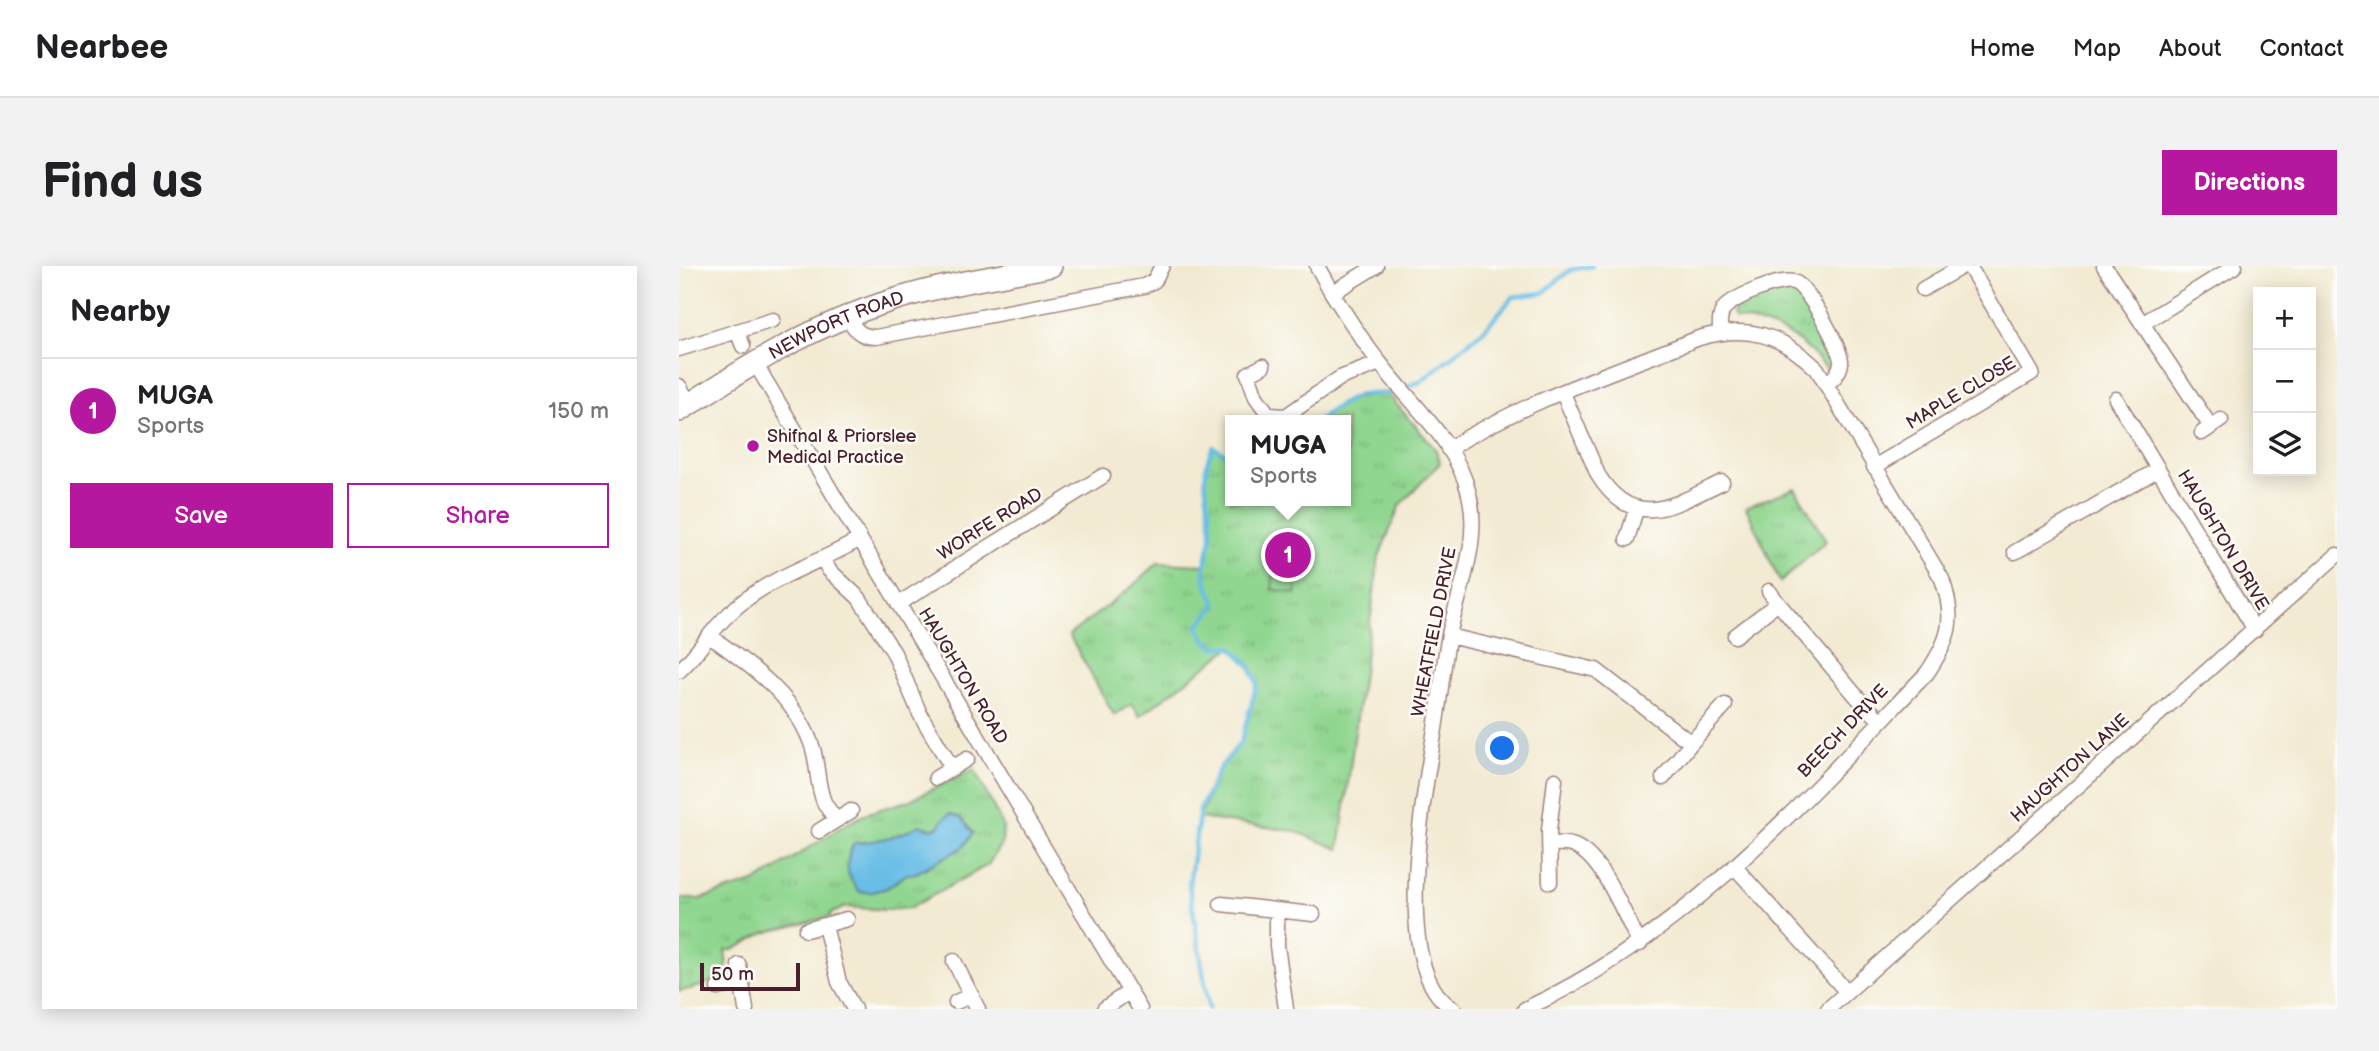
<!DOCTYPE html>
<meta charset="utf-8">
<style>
:root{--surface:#fff;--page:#f2f2f2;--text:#202124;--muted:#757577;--line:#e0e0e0;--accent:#b5179e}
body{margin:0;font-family:"Balsamiq Sans",sans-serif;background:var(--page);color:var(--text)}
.controls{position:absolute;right:21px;top:21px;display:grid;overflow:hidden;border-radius:0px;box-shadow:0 4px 18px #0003}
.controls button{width:63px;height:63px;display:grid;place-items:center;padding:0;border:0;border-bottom:2px solid var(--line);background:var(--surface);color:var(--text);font:35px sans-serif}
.scale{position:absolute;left:21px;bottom:18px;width:100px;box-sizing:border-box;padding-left:7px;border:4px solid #4a1f2b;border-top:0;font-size:19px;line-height:24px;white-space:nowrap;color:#4a1f2b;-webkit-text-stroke:5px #fdfcf7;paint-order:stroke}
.you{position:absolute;left:824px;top:483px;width:24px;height:24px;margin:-18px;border:5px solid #fff;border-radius:50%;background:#1a73e8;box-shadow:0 0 0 10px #1a73e833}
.badge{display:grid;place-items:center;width:46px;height:46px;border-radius:50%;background:var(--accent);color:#fff;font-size:23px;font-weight:700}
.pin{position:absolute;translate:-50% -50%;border:4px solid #fff;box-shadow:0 2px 7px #0006}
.popup{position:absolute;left:546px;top:149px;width:126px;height:91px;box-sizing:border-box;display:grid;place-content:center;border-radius:0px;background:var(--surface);filter:drop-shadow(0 2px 5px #0005);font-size:23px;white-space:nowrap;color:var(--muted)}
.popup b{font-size:26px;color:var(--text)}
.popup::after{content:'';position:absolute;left:50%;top:100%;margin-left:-14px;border:14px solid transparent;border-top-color:var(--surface)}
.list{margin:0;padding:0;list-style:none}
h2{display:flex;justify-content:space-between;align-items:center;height:91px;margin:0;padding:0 28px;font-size:30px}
h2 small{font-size:23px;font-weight:400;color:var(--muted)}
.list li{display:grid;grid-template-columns:46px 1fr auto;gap:21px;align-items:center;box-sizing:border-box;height:105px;padding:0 28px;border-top:2px solid var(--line)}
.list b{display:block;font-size:26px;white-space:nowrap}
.list p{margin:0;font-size:23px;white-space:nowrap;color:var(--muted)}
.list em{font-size:23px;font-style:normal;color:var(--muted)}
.actions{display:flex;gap:14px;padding:21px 28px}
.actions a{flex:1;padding:16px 0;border:2px solid var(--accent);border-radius:0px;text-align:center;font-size:24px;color:var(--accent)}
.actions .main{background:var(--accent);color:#fff}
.icon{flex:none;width:38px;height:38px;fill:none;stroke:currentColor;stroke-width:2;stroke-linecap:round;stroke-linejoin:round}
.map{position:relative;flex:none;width:1658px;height:743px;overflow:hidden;border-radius:0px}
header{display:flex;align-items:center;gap:42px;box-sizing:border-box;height:98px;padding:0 35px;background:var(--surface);border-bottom:2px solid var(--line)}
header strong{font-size:33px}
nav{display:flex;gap:38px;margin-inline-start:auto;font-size:24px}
.intro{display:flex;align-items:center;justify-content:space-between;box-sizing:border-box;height:168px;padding:0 42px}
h1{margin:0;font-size:49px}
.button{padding:18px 32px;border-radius:0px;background:var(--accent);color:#fff;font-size:24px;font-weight:700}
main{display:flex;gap:42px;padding:0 42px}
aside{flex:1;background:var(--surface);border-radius:0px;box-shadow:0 4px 18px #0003}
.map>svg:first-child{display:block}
</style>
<header>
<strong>Nearbee</strong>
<nav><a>Home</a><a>Map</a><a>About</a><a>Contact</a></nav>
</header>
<div class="intro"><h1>Find us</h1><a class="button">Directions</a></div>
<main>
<aside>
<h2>Nearby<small></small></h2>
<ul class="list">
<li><span class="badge">1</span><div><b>MUGA</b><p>Sports</p></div><em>150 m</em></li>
</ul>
<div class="actions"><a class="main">Save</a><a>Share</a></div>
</aside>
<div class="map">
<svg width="1658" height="743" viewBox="0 0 1658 743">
<defs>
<pattern id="grass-tufts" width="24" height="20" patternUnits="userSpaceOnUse" patternTransform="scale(1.75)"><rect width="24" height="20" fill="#90d690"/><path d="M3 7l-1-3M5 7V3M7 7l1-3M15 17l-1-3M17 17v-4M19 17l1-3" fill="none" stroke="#7eb77c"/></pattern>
</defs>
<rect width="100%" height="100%" fill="#fdfcf7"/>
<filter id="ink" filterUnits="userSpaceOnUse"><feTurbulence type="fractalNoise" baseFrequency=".0143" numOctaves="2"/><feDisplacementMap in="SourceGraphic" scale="14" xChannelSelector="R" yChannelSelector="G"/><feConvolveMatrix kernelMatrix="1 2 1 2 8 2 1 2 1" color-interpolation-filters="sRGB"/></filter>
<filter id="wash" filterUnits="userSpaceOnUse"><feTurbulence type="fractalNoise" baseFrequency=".00686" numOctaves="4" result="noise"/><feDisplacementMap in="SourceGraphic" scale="28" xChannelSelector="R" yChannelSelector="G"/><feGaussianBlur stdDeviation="1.57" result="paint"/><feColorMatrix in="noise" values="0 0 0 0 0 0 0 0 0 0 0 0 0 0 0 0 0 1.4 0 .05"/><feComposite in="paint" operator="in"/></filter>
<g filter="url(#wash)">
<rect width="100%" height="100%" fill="#f2ead2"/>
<path fill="url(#grass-tufts)" stroke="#6d7a5e" stroke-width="2" d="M1105,24L1121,28L1156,92L1155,100L1149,104C1118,68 1101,60 1056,52L1053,48L1055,41Z
M708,127L757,184L761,197L721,239L700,290L660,583L616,565L520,552L541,502L562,476L578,418L571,400L551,382L461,450L453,438L435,449L390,369L449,324L479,297L525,299C527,291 530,281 531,272C535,240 517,214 534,181L551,190V235H667V154H640C663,132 677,131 708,127Z
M1116,222L1147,275L1101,316L1067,241Z
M295,503L324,560L323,576L309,599L231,642L208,644L166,641L151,648V651L85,667L54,684H46L48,701C36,717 20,722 0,725V633H21L78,615L167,558L189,547L229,535Z"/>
<path fill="#90d690" stroke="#6d7a5e" stroke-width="2" d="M599,275L623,277L617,328L593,323Z"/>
<path fill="#69bee6" stroke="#5a6e88" stroke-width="2" d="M271,548L281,551L294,567L283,582L237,607L228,608L208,622L194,626H181C166,610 165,596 175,577C195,576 223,570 240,559L253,563L260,561L264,553Z"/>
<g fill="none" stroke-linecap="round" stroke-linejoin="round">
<path stroke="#69bee6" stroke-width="4.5" d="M640,154L657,141L680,129L708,127L741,116L805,64L834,31L864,27L891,4L913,0
M530,743L510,619L521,543L541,502L562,476L578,418L571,400L552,381H535L525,372L519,360L536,340C535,327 530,325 527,315C523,300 530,286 532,272C534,240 517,213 534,181L551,190"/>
</g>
</g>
<g filter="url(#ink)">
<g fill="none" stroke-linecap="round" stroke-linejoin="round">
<defs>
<path id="street" d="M638,0L653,27L697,0
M1425,0L1532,161
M1244,23L1284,0
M653,27C668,50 683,75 701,97C732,138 778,176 790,228C802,275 780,323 770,369C764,400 761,432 756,463C746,524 709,707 775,743
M169,50C175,64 182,71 197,71L465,20L475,15L483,0
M1463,58L1556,0
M58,65L64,80
M1041,66C1041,58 1040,51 1044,44C1051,32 1104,10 1117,17C1130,24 1163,83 1162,97C1161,107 1153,114 1147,119
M0,83L94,54
M76,97L461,743
M584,100L569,108L577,131L590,149L607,150L661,112L701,97
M0,120L11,138
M884,127L919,209C955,267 996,239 1043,216
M1437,133L1576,364
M1523,167L1542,154
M769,183C846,135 936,106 1020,72C1068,58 1102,68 1138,103L1263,313C1277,353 1271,373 1248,407C1127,533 1007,669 846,743
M1195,201L1353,107L1290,0
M948,273L957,244
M1336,286L1478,204
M144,293L150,304L180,332L215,387L241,448L273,502
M1090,325L1099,337
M219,338L424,210
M31,370C73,401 118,431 134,483C139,500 138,520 145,536C148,542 153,548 157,554
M770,370L917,404L1012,477
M1056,370L1099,337L1178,431L1202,455
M0,405C19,388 31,365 50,348C87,311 138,299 181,273
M257,512L288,493
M984,512L1012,477L1046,439
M140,565L172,545
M870,578C877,578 886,577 892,579C923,587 946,652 961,678
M1055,600L1168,726
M871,616L870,564L876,514
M542,638L634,648
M598,646V680L607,743
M146,660L160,716L175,743
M127,664L168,653
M275,695L299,743
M60,699L67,743
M39,722L62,718
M277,736L293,729
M425,743L451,725
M1149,743L1658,289"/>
<g id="secondary">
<path id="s1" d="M0,145C67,101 134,59 211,35C263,18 319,11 372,0"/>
</g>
</defs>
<use href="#street" stroke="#9e847e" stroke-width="17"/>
<use href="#secondary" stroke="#9e847e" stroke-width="24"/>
<use href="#street" stroke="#fff" stroke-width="14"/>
<use href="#secondary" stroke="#fff" stroke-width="21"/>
</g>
</g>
<circle fill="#b5179e" stroke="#fdfcf7" stroke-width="2.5" cx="74" cy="180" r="7"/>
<g text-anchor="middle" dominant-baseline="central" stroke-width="5" stroke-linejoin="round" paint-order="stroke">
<g font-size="18" fill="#4a1f2b" stroke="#fdfcf7">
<text stroke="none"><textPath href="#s1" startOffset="180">NEWPORT ROAD</textPath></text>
<text transform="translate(1282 127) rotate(-31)">MAPLE CLOSE</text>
<text transform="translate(311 258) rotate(-32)">WORFE ROAD</text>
<text transform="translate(1544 274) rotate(59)">HAUGHTON DRIVE</text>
<text transform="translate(755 366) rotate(-79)">WHEATFIELD DRIVE</text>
<text transform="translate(284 410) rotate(59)">HAUGHTON ROAD</text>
<text transform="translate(1164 465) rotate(-46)">BEECH DRIVE</text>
<text transform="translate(1391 502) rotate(-42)">HAUGHTON LANE</text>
</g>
<g font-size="18" fill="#4a1f2b" stroke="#fdfcf7" text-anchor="start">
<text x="88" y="170">Shifnal &amp; Priorslee<tspan x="88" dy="21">Medical Practice</tspan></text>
</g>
</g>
</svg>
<div class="controls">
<button>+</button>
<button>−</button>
<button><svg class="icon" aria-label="layers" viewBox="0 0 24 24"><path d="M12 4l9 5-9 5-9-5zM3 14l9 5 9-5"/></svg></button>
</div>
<div class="scale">50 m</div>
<div class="you"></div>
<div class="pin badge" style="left:609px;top:289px">1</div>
<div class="popup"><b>MUGA</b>Sports</div>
</div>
</main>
